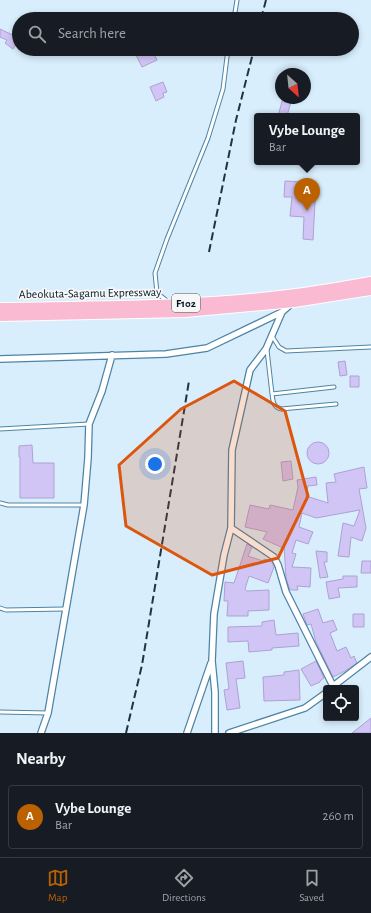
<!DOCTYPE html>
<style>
:root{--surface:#171b24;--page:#20242c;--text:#f1f3f6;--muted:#9ea1a6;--line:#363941;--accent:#bb6100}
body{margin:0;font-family:"Alegreya Sans",sans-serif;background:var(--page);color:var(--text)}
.controls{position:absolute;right:12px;bottom:12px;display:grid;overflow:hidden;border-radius:4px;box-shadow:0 2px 6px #0003}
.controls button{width:36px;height:36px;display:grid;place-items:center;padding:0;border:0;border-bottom:1px solid var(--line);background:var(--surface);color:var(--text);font:20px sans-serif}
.compass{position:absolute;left:275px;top:68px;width:36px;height:36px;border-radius:50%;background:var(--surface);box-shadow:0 2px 6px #0003;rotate:153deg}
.you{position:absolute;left:155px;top:464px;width:14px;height:14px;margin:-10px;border:3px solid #fff;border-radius:50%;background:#1a73e8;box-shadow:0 0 0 6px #1a73e833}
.badge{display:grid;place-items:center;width:26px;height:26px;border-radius:50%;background:var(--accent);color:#fff;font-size:13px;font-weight:700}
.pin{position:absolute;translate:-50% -33px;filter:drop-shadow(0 1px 2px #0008)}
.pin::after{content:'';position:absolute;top:21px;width:14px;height:12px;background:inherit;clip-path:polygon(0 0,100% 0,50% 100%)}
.popup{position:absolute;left:254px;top:113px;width:106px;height:52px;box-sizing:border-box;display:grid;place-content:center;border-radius:4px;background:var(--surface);filter:drop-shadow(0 1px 3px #0005);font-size:13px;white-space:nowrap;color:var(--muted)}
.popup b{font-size:15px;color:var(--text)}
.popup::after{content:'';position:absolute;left:50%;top:100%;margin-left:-8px;border:8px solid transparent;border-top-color:var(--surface)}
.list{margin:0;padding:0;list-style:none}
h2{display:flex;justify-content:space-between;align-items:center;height:52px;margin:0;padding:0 16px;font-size:17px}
h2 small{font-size:13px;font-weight:400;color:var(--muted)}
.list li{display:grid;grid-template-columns:26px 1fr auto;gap:12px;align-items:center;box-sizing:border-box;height:64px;margin:0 8px 8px;padding:0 8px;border:1px solid var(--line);border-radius:4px}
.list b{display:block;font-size:15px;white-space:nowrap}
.list p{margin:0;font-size:13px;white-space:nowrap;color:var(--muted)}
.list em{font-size:13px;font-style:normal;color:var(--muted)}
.icon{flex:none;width:22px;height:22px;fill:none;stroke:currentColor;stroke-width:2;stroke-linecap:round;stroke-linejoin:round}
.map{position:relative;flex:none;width:371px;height:733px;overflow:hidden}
.search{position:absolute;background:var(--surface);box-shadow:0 2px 6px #0003;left:12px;right:12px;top:12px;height:44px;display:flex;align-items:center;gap:10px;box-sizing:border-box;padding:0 14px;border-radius:22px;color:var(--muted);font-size:15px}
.sheet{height:124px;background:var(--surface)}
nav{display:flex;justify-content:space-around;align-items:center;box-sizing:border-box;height:56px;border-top:1px solid var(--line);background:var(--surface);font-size:11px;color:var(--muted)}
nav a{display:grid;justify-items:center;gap:2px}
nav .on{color:var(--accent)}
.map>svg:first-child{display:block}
</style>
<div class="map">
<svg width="371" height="733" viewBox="0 0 371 733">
<rect width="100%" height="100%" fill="#d8eefc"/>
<path fill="#d0c5f4" stroke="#aea1d5" d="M0,29L19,38L13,49L5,43L7,40L0,37Z
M133,49H152L157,60L142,67Z
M163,82L167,92L163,93L164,97L156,101L150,87Z
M283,98H292L287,116H278Z
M285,181L316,183L313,240L303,239L304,217L290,216L292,197H284Z
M345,361L347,375L340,376L338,362Z
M350,376H359V387H350Z
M307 453a11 11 0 1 1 22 0a11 11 0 1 1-22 0Z
M32,445L33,463H54V498H20V457H19V446Z
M291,461L293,479L283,481L281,462Z
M364,467L367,488L359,489L366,528L362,541L351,537L349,557L338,556L343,523L354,526L360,510L316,518L302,513L299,527L313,532L308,544L296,540L292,553L296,554L292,567L311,568L310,587L297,586L298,590H290L286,578L284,545L283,548L263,539L267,532L245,527L250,505L269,509L270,505L293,510L298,487L297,480L316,477L317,485L308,486L306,496L328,503L326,483L336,482L334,474Z
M247,544L252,547L248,556L263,561L264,559L272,562L274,567L268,583L249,576L245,589L247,591L269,590V610L248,611V616H227L228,601H224L225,582L234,583Z
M316,551L327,552V562H324L328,577L320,578Z
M362,561H371V573H361Z
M343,576H357V587L338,588L340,597L329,599L326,582L343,579Z
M318,609L323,623L333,620L337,630L330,633L337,651L346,647L351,658L354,656L357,663L345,671L333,677L316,642L311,624L307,625L303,614Z
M353,614H364V627H353Z
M274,620L276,635L298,633L299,646L272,648V650L249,652L248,641L228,642V627L262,626V622Z
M243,661L245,678L236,679L240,708L227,710L224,690L229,689L226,663Z
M316,661L324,678L320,681V682L311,686L301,669Z
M299,670L300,700L264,701L263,677L284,675V672Z
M371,718V733H352Z"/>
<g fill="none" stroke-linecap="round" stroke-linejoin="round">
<defs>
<path id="service" d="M234,19L237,0
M167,301L157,293L155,273L167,239L208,138L223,89L228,49
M272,336L279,347L286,351L371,347
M267,350L272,394L334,387
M272,394C273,401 273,407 281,409L336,404
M0,429L89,424
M0,503L8,505H84
M0,608L6,610L65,609
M0,712L48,713"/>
<path id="minor" d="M0,359L166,354L207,348L282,312L292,303
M231,528L274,557L278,565L286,592L333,686
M332,687L371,657
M41,733L48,713L84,505L88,458L89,424L102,391L112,355
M187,733L211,663
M215,733V692L212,661L214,614L224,555L231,528L232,450L250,370L266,349L282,312
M229,733L305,708L326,693"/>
<path id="trunk" d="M0,308C99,306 198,307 296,294C321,291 346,286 371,282
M0,316L185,312L294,302L371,290"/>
</defs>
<use href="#service" stroke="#4d84a4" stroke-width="5"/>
<use href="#minor" stroke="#4d84a4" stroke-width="8"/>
<use href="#trunk" stroke="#fff" stroke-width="12"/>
<use href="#service" stroke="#fff" stroke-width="3"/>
<use href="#minor" stroke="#fff" stroke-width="5.5"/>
<use href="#trunk" stroke="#fabad2" stroke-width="10"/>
<path stroke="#1f3340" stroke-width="2" stroke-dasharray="8 4" stroke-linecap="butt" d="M261,19L266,0
M209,252L236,120L254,49
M126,733L142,665L189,381"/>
</g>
<path fill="#dc560d" fill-opacity="0.2" stroke="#dc560d" stroke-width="3" stroke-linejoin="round" d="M234,381L285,411L308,496L278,558L212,575L126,526L119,465L181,409Z"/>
<g text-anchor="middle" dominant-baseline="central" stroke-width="3.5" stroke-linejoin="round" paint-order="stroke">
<rect fill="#f7f7f7" stroke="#4b5962" stroke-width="1" x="172" y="294" width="28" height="18" rx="3"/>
<g font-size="11" font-weight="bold" fill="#011522">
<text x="186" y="303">F102</text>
</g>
<g font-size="12" fill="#011522" stroke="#f7f7f7">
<text transform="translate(90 293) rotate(-1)">Abeokuta-Sagamu Expressway</text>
</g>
</g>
</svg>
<div class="controls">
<button><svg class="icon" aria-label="locate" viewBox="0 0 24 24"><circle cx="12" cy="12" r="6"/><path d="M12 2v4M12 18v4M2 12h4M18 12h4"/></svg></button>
</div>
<svg class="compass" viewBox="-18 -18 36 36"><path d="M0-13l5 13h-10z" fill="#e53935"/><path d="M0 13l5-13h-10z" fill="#9ea1a6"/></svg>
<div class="you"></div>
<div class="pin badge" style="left:307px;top:211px">A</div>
<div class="popup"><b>Vybe Lounge</b>Bar</div>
<div class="search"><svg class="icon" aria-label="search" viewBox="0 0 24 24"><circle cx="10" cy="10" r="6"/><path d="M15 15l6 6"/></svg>Search here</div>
</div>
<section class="sheet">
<h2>Nearby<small></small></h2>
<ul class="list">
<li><span class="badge">A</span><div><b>Vybe Lounge</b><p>Bar</p></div><em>260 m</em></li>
</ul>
</section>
<nav>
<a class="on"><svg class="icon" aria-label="map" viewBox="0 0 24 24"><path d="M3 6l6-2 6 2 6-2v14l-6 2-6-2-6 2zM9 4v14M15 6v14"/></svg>Map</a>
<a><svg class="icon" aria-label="directions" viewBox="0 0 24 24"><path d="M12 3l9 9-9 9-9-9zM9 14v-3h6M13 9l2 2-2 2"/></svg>Directions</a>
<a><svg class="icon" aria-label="saved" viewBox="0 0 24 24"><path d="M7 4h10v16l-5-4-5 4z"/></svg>Saved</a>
</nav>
